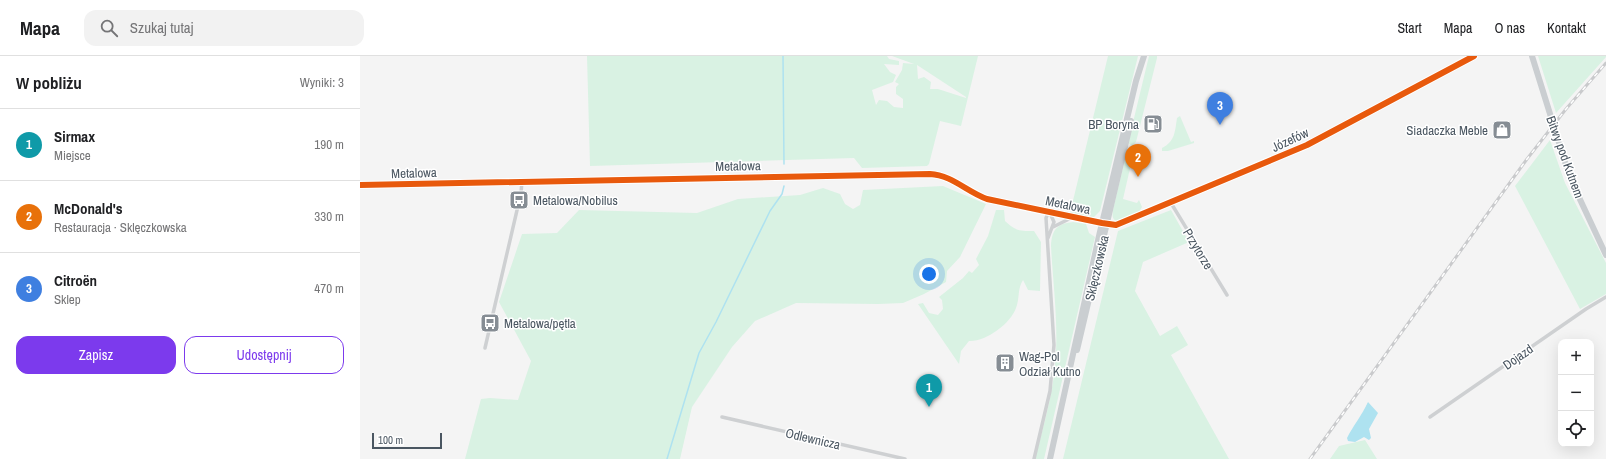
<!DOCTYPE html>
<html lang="pl">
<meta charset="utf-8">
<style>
:root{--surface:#fff;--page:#f2f2f2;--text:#202124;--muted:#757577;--line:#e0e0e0;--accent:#7c3aed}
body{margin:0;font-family:"Archivo Narrow",sans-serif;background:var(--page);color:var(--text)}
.controls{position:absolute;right:12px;bottom:12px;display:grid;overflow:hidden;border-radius:8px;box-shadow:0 4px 16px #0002}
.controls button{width:36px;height:36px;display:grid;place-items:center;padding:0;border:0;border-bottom:1px solid var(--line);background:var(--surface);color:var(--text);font:20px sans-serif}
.scale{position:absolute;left:12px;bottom:10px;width:70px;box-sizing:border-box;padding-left:4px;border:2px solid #4a5661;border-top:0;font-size:11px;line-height:14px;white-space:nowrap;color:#4a5661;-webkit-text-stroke:3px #fff;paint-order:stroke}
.you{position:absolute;left:569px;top:218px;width:14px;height:14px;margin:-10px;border:3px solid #fff;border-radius:50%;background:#1a73e8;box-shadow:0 0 0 6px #1a73e833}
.badge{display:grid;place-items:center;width:26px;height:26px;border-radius:50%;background:var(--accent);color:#fff;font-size:13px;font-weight:700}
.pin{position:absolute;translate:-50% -33px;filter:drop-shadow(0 1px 2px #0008)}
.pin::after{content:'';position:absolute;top:21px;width:14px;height:12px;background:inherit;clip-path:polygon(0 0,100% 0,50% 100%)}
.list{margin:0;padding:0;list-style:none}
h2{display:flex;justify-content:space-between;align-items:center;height:52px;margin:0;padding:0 16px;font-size:17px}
h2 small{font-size:13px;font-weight:400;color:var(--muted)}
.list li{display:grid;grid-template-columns:26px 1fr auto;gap:12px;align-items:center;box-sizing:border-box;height:72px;padding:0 16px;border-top:1px solid var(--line)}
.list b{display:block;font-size:15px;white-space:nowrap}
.list p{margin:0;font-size:13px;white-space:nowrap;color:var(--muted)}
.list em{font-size:13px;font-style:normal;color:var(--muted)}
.actions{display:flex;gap:8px;padding:12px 16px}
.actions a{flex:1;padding:9px 0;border:1px solid var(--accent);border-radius:12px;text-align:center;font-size:14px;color:var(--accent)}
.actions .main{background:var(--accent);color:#fff}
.icon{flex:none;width:22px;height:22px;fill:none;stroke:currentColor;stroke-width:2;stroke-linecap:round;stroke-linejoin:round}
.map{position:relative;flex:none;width:1246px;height:403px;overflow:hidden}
header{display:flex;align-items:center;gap:24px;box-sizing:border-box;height:56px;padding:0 20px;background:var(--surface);border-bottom:1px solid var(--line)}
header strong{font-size:19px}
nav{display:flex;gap:22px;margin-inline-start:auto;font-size:14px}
.search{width:280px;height:36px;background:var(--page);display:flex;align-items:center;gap:10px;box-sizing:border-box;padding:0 14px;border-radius:12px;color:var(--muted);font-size:15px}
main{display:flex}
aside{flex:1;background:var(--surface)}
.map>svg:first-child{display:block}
</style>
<header>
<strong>Mapa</strong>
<div class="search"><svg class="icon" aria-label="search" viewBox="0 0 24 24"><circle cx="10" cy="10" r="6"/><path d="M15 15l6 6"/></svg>Szukaj tutaj</div>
<nav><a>Start</a><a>Mapa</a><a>O nas</a><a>Kontakt</a></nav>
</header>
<main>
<aside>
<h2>W pobliżu<small>Wyniki: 3</small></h2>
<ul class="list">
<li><span class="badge" style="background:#0f9aa8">1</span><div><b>Sirmax</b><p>Miejsce</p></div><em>190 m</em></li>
<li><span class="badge" style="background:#e8710a">2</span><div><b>McDonald's</b><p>Restauracja · Sklęczkowska</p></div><em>330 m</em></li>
<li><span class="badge" style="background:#3f7fe0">3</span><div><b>Citroën</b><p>Sklep</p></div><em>470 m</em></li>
</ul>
<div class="actions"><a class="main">Zapisz</a><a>Udostępnij</a></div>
</aside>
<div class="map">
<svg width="1246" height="403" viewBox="0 0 1246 403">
<rect width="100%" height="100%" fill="#f4f4f4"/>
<path fill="#d9f2e3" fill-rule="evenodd" d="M227,0H527L529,3L539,5V9L524,8L530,16L536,19L533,26L512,34L516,49L519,44L527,45L534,51L543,52V43L536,38V31L539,28L535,26L542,14L543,7L554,8L532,0H618L601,70L580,65L569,108L567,110L502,112L494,102L230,110ZM557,9L606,41V42L578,33H570L571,26L564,21L558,23Z
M748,0H778L740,155L733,162L710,157Z
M789,0H797V2L776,86L772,90L768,87Z
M1178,0H1246V1L1196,57Z
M820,60L831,86L834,85V87L808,95H802V92C815,86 815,75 817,62Z
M1190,84L1205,127L1246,207V238L1220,253L1155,130Z
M774,95L763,143L777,147L779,144L782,151L779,156L759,166C752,164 752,160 753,154L765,103L768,99Z
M583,130L626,148L600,201L587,215L586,226L564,238L543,247L518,248L436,247L395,265L372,291L332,351L320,403H105L121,343L130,342L158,344L171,305L139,246L162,178L197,177L219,154L337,157L378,143L440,139L463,132L480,138L485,148L493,153L500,149L503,134Z
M636,154H644L645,165C656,175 659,175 674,175L681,186L680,235L668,234L663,224C657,234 660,241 656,252C651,267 626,286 609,285L601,295L599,308L558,248L563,247L569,257L578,259L583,253L582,244L579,241L603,222L609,215L612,217L619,209L616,203L628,180Z
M811,154L829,186L783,206L775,235L800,280L817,270L828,289L811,299L869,403H703L758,175Z
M713,166L726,168L729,177L735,181L684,403H675C683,372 692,341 695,310C699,270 693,229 691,190C692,174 696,168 713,166Z
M1005,384L1017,403H970L979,390Z"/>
<path fill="#aee2f0" d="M1008,346L1018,357L1009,373L1011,382L1009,384L1004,381L995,386L988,385L987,382C993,370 1002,359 1008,346Z"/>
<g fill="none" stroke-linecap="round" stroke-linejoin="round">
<path stroke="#aee2f0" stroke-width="1.5" d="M423,0L424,108
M307,403L339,297L356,266L410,155L422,138L424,130"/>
<path stroke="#ced0d2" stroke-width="3.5" d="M0,129L570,118C592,119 607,136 627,143L742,167L756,169L947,89L1114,0
M811,147L867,239
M693,171L713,161
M688,182L694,166L689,155
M125,292L161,137L162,125
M362,361L545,403
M1070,361L1226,253L1246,241
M674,403L690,335L694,289L686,162L689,155"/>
<path stroke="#caced1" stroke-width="6" d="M1172,0L1210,122L1246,199
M717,294L771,65
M690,403L739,180L776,25L784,0"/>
<defs>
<path id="rail" d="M950,403L1167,103L1206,53L1246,7"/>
</defs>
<use href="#rail" stroke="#c9cacc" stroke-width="3"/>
<use href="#rail" stroke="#fff" stroke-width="1.5" stroke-dasharray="4.5" stroke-linecap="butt"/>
<defs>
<path id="cycleway" d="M0,129L570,118C592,119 607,136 627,143L742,167L756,169L947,89L1114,0"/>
</defs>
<use href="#cycleway" stroke="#fff" stroke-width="8"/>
<use href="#cycleway" stroke="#e8590c" stroke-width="6"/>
</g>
<defs>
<symbol id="fuel-square" viewBox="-11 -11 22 22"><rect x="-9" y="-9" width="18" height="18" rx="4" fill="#868d94" stroke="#fff"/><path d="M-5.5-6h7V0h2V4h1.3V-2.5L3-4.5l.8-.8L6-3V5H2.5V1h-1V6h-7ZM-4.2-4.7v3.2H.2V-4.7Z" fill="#fff"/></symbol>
<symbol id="shop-square" viewBox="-11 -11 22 22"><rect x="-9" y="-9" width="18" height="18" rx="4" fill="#868d94" stroke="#fff"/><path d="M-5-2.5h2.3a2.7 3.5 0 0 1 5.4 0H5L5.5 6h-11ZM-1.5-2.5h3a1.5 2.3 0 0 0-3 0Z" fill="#fff"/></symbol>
<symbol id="bus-square" viewBox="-11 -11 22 22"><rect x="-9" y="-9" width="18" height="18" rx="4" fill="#868d94" stroke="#fff"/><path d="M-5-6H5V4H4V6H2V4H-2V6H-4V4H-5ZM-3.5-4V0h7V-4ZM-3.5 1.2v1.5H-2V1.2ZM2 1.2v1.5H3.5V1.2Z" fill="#fff"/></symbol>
<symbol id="building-square" viewBox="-11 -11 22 22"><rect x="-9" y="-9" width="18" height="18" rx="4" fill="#868d94" stroke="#fff"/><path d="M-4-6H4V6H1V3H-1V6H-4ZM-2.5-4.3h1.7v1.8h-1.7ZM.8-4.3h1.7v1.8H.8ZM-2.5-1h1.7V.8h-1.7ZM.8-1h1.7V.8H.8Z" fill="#fff"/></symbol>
</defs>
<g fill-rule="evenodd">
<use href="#fuel-square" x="782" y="57" width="22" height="22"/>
<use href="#shop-square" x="1131" y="63" width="22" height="22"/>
<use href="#bus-square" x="148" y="133" width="22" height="22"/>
<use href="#bus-square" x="119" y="256" width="22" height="22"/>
<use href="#building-square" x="634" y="296" width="22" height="22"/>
</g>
<g text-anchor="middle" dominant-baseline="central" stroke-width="3" stroke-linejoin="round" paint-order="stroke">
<g font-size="13" fill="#4a5661" stroke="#fff" text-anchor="start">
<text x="779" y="68" text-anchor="end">BP Boryna</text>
<text x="1128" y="74" text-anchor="end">Siadaczka Meble</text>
<text x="173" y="144">Metalowa/Nobilus</text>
<text x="144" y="267">Metalowa/pętla</text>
<text x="659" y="300">Wag-Pol<tspan x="659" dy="15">Odział Kutno</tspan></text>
</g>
<g font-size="13" fill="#4a5661" stroke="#fff">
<text transform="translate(930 84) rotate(-25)">Józefów</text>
<text transform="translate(1205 101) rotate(70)">Bitwy pod Kutnem</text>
<text transform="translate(378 110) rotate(-1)">Metalowa</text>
<text transform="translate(54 117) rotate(-2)">Metalowa</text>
<text transform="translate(708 149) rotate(12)">Metalowa</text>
<text transform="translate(838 193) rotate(59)">Przytorze</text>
<text transform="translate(737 212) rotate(-77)">Sklęczkowska</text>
<text transform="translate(1158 301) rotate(-35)">Dojazd</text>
<text transform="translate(453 383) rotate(13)">Odlewnicza</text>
</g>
</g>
</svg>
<div class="controls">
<button>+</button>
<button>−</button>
<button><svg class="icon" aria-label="locate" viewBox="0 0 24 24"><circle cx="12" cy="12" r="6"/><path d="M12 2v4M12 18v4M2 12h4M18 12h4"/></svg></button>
</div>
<div class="scale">100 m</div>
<div class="you"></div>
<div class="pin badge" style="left:569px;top:351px;background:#0f9aa8">1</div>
<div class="pin badge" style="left:778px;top:121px;background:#e8710a">2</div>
<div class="pin badge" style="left:860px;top:69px;background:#3f7fe0">3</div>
</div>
</main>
